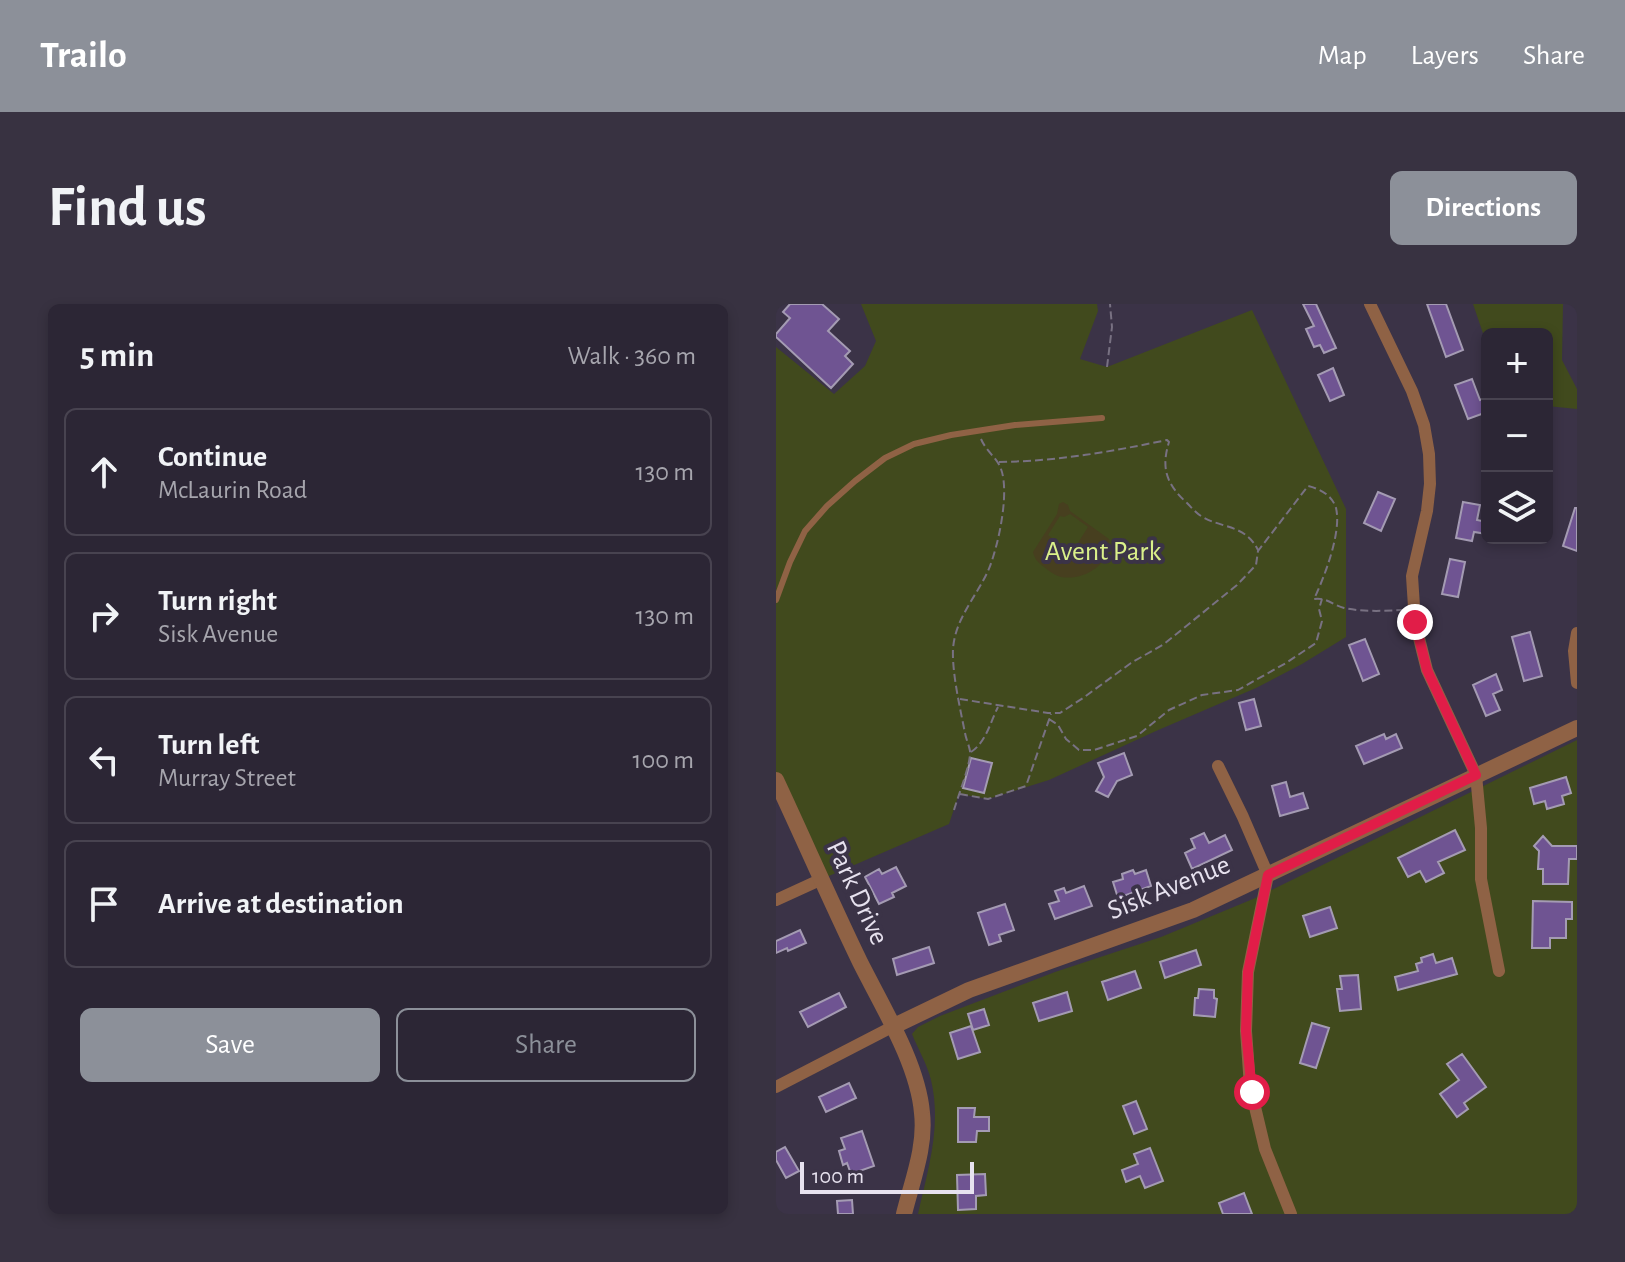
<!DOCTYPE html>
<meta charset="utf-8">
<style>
:root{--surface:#2c2635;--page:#383241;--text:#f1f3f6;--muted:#a6a5ad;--line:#484350;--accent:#8c9099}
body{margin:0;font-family:"Alegreya Sans",sans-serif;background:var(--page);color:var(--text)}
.controls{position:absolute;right:24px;top:24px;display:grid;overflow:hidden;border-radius:12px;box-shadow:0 4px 12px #0003}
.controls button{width:72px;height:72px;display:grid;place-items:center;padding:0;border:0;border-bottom:2px solid var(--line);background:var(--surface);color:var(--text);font:40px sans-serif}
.scale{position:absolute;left:24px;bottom:20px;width:174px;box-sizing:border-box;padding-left:8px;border:4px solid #e7e2ef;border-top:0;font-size:22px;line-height:28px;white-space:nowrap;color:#e7e2ef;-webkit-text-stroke:6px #3b3347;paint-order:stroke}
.stop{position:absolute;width:24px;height:24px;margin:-18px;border:6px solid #e11d48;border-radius:50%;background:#fff}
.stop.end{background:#e11d48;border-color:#fff;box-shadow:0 2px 8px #0008}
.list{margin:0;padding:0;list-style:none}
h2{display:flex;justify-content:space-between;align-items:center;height:104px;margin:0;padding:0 32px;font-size:34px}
h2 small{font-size:26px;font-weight:400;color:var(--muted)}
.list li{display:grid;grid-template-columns:52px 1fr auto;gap:24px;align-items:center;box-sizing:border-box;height:128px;margin:0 16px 16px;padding:0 16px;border:2px solid var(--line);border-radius:12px}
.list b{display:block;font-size:30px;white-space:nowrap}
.list p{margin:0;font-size:26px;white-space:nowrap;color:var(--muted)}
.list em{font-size:26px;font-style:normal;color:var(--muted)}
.actions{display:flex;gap:16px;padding:24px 32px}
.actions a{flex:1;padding:18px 0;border:2px solid var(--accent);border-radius:12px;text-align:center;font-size:28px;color:var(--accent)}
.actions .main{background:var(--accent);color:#fff}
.icon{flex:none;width:44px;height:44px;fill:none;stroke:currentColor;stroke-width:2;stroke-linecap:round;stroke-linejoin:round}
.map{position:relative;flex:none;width:801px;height:910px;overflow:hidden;border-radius:12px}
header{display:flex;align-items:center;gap:48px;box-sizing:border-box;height:112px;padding:0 40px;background:var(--accent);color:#fff}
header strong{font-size:38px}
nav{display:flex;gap:44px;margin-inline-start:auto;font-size:28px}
.intro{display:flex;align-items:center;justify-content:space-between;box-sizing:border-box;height:192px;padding:0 48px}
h1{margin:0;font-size:56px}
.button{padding:20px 36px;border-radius:12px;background:var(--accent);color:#fff;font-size:28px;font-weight:700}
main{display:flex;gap:48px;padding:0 48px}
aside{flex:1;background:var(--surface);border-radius:12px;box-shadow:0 4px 12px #0003}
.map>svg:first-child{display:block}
</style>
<header>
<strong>Trailo</strong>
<nav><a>Map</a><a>Layers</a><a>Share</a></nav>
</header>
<div class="intro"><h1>Find us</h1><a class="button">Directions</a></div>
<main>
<aside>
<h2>5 min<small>Walk · 360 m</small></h2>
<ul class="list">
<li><svg class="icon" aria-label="ahead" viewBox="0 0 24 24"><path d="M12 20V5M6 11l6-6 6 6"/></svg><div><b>Continue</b><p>McLaurin Road</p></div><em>130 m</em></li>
<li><svg class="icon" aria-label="right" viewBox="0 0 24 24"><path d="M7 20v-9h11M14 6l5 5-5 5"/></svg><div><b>Turn right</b><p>Sisk Avenue</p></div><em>130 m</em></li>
<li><svg class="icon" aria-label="left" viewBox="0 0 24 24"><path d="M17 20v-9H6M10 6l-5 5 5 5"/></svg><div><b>Turn left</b><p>Murray Street</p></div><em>100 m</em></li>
<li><svg class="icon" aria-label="arrive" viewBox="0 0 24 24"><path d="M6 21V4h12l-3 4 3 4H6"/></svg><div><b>Arrive at destination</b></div></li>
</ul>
<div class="actions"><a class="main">Save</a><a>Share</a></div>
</aside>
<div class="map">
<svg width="801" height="910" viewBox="0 0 801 910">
<rect width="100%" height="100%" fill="#3b3347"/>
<path fill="#414a1d" d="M85,0H321L322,7L304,55L331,63L476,6L570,205V333L526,360L480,384L380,427L273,476L212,495L183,490L173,520L46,575L0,468V43L58,90L89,62L100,37Z
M697,0H787L786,56L801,85V105L771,102V30H711V41Z
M801,436V910H142C152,865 166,822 155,776C151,760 142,745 136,730L142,723L164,712L279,668L385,633L477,595Z"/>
<path fill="#473f1f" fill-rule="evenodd" d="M287,198L292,201L294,207L333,235C336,260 308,277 285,273C278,271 273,267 268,263C262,258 259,256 257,248L281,210L283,200ZM294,210L312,223L300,242L292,246L272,231L284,212L288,213Z"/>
<path fill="#6f5492" stroke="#a49bb3" stroke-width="2" d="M14,0H46L63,15L52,27L74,47L69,52L77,60L55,84L0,33V30L14,14L7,8Z
M527,0H540L560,44L548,49L544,41L538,43L530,25L538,22Z
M651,0H670L687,46L670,53Z
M557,64L568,91L554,97L542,71Z
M696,75L704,96L711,94V108L692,115L679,81Z
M602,188L619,195L605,227L588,219Z
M687,198L704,201L701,216L711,218V230L698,228L696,237L680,234Z
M799,204H801V247L787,242Z
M674,255L689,258L682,293L666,290Z
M754,328L766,372L748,377L736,333Z
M589,335L603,370L587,377L573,341Z
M720,370L726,386L717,390L724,406L710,412L697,381Z
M478,395L485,422L470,426L463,399Z
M608,430L610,435L620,430L626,444L588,460L580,442Z
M348,449L356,471L341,477L332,493L320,487L328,473L322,459Z
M195,454L216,459L208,489L187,484Z
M790,473L795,489L786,492L788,500L771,505L769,497L758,500L754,484Z
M510,478L514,493L527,489L532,504L504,512L496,482Z
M679,526L689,546L662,558L668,569L650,578L644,567L632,573L622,554Z
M428,529L433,539L449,531L456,546L416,565L409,549L419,544L415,535Z
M767,532L776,542H801V555H793L792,580H767V565H762L763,547L758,542Z
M120,563L130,582L116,589L118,593L103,600L89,573L103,565L106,570Z
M357,566L359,570L370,566L375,582L342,594L337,578L347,575L346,570Z
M308,582L316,602L279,615L273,600L283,597L279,587L288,584L290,589Z
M757,597L796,598V615H790V634H774V644H756Z
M229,600L238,626L223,631L225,637L213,641L202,609Z
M554,603L561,624L534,633L527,612Z
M24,626L30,639L12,647L11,644L0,649V637Z
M153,643L158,659L121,671L117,655Z
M420,646L425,661L389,674L384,658Z
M657,650L660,659L676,654L681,670L622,686L619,673L642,667L640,660L646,658L645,654Z
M359,667L365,684L332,696L326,678Z
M582,671L585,705L564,707L561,685H566L564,672Z
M423,685L438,686V694L441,695L439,713L418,711L419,694H422Z
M291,688L296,707L263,717L257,699Z
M63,689L70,703L32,723L24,708Z
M208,705L213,721L197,726L192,710Z
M536,719L553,724L540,764L524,759Z
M195,722L204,748L182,755L174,729Z
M686,750L710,783L688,799L692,805L681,813L664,790L683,776L671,760Z
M73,779L80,794L50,808L43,793Z
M360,797L371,825L358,830L347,802Z
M182,804H199L198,813H213V827H201L200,838H182Z
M86,827L98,862L75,870L71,859L67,861L63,847L69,845L65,834Z
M9,843L23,867L10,874L0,856V848Z
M374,844L387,877L369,884L364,872L350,878L346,866L362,860L358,850Z
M209,870L210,891L200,892V905L182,906L181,871Z
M468,889L476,910H447L443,899Z
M76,896L77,910H62L61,897Z"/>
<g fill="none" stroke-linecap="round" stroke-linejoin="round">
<path stroke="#787182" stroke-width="2" stroke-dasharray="8 4" stroke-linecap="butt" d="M331,63L336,23L334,0
M223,158C283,157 333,148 391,136L393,138C385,164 390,180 411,199C415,203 420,209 425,212C446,225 469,220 482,246
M184,395L272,409H284L307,394L355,359L388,340L461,281L480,261L482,247L532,182C544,185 556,191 560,204C566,228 548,274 538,295C550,293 557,301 568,304C587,308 607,307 626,306
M273,415L282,421L290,435L303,446H318L361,432L393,406L426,391L462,386L510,359L540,339L546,317L543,305L546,295
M195,448C210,438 214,419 222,403
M184,490L212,495L250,482L275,410
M178,506C182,492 195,460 194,447C193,441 190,435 189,429C184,404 176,369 177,345C179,315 200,293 212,267C222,244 234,189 225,165C222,155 210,147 205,135"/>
<path stroke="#8f6245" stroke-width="6" d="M0,296L14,258L29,227L51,202L79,177L109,154L138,140L175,131L239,121L326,114"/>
<path stroke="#8f6245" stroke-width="12" d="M594,0L636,87L648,121L653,150L654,180L651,207L636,272L639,318L651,366L700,471L705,524V575L723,667
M801,329L798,347L801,379
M442,462L467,513L492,571L472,668L470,727L474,782L489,845L515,910
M0,596L46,575
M0,783L116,723"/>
<path stroke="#8f6245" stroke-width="16" d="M0,476C28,536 55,598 84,658C106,702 142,760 146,809C150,843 136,877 128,910
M116,723L193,686L417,606L801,424"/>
</g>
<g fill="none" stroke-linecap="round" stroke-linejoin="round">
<path stroke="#e11d48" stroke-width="10" d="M476,788L470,727L472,668L492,571L700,471L651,366L639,318"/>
</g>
<g text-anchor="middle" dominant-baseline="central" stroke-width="8" stroke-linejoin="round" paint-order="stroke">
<g font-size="28" fill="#daf08a" stroke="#3b3347">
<text x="327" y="248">Avent Park</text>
</g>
<g font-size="28" fill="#e7e2ef" stroke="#3b3347">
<text transform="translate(393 584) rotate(-22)">Sisk Avenue</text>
<text transform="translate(81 589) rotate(65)">Park Drive</text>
</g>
</g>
</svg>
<div class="controls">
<button>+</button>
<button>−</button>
<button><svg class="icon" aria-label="layers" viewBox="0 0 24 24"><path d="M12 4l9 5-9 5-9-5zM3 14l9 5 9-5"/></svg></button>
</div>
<div class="scale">100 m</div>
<div class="stop" style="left:476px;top:788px"></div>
<div class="stop end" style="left:639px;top:318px"></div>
</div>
</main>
